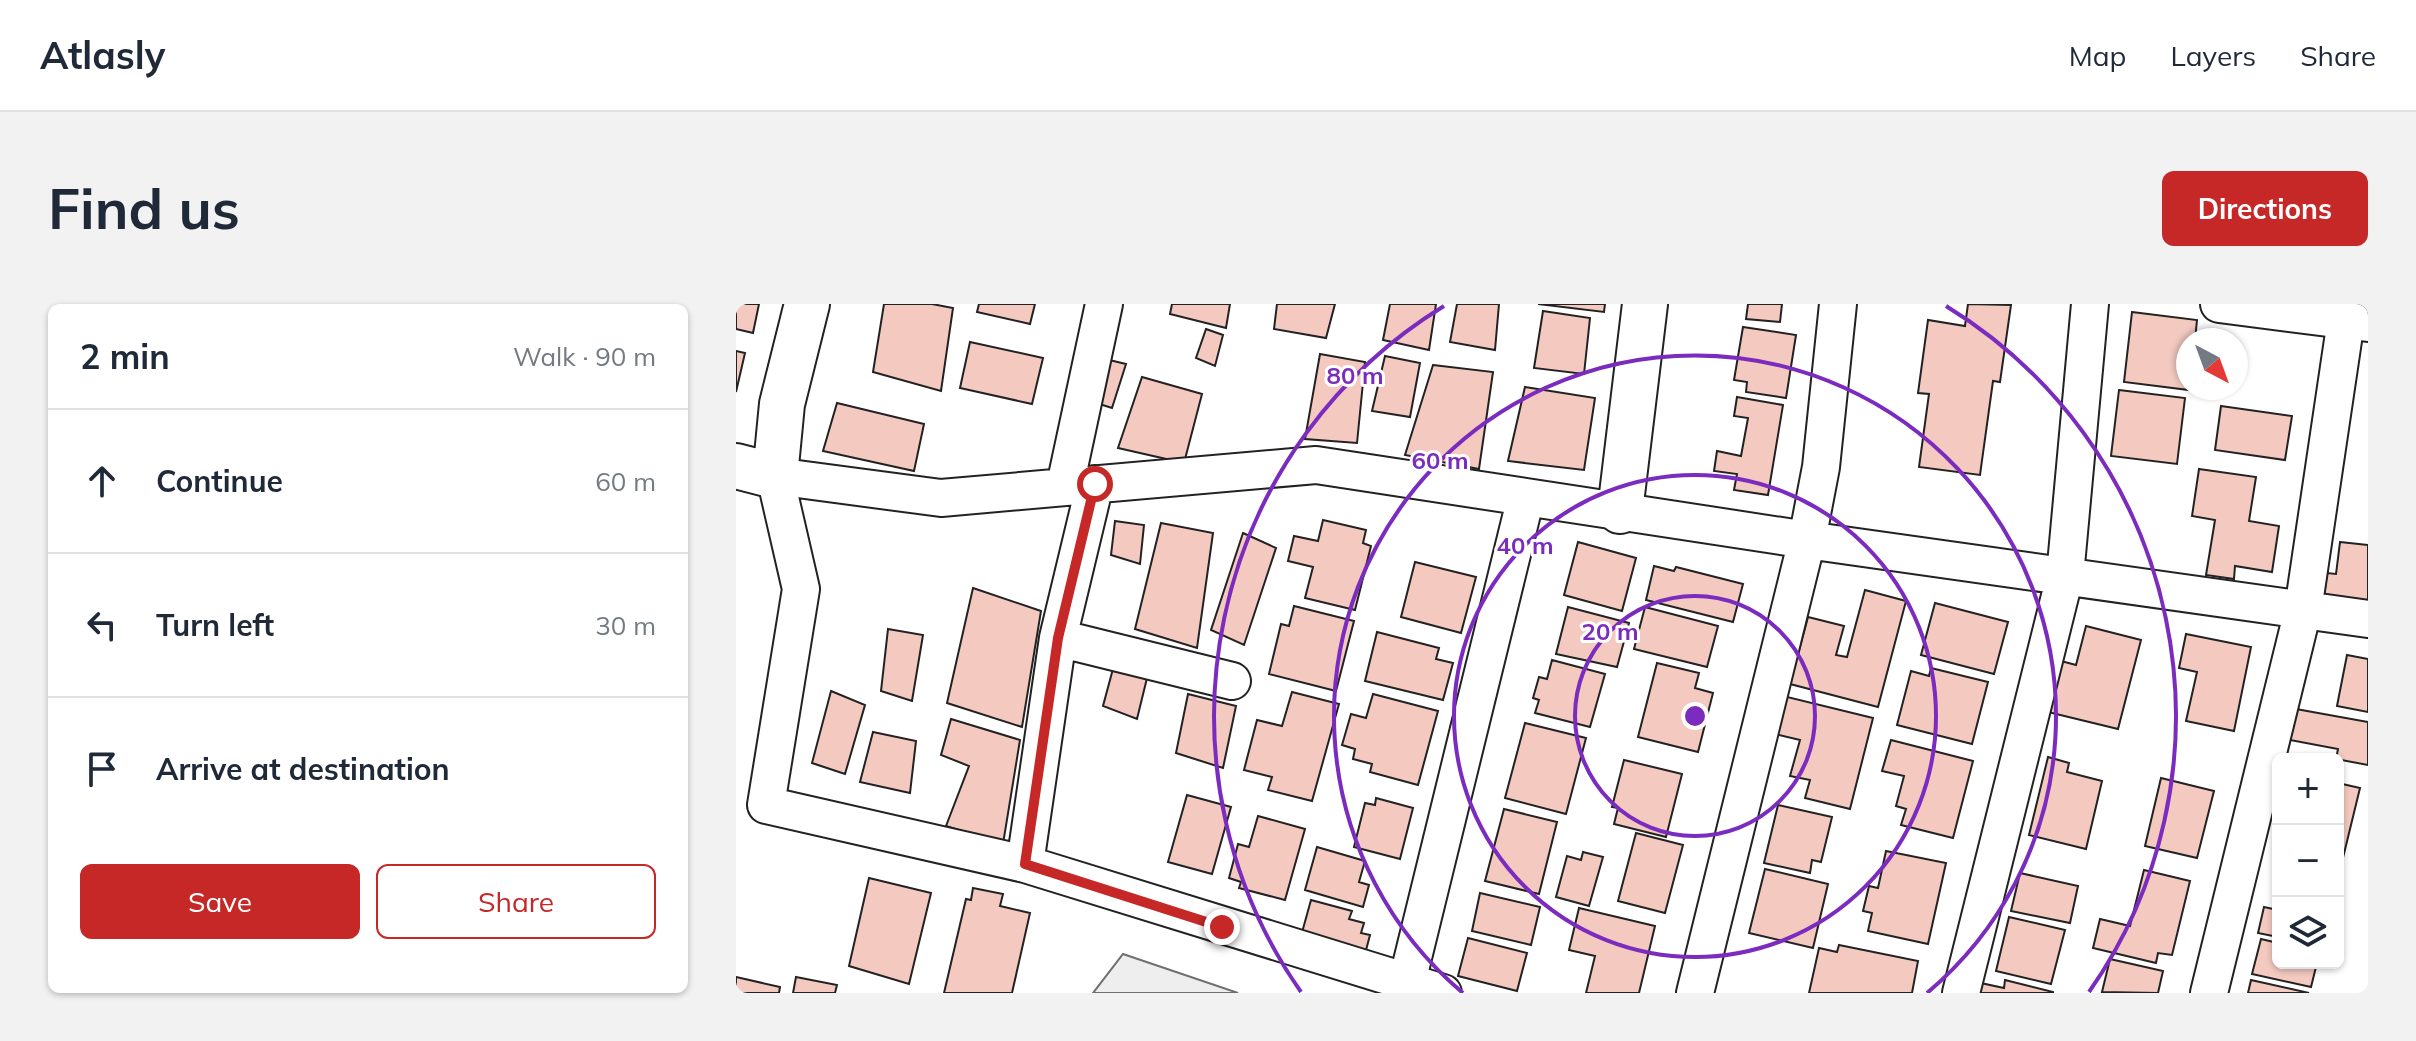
<!DOCTYPE html>
<meta charset="utf-8">
<style>
:root{--surface:#fff;--page:#f2f2f3;--text:#1f2937;--muted:#747a83;--line:#e0e1e3;--accent:#c62828}
body{margin:0;font-family:Mulish,sans-serif;background:var(--page);color:var(--text)}
.controls{position:absolute;right:24px;bottom:24px;display:grid;overflow:hidden;border-radius:12px;box-shadow:0 2px 6px #0004}
.controls button{width:72px;height:72px;display:grid;place-items:center;padding:0;border:0;border-bottom:2px solid var(--line);background:var(--surface);color:var(--text);font:40px sans-serif}
.compass{position:absolute;left:1440px;top:24px;width:72px;height:72px;border-radius:50%;background:var(--surface);box-shadow:0 2px 6px #0004;rotate:139deg}
.stop{position:absolute;width:24px;height:24px;margin:-18px;border:6px solid #c62828;border-radius:50%;background:#fff}
.stop.end{background:#c62828;border-color:#fff;box-shadow:0 2px 8px #0008}
.list{margin:0;padding:0;list-style:none}
h2{display:flex;justify-content:space-between;align-items:center;height:104px;margin:0;padding:0 32px;font-size:34px}
h2 small{font-size:26px;font-weight:400;color:var(--muted)}
.list li{display:grid;grid-template-columns:52px 1fr auto;gap:24px;align-items:center;box-sizing:border-box;height:144px;padding:0 32px;border-top:2px solid var(--line)}
.list b{display:block;font-size:30px;white-space:nowrap}
.list em{font-size:26px;font-style:normal;color:var(--muted)}
.actions{display:flex;gap:16px;padding:24px 32px}
.actions a{flex:1;padding:18px 0;border:2px solid var(--accent);border-radius:12px;text-align:center;font-size:28px;color:var(--accent)}
.actions .main{background:var(--accent);color:#fff}
.icon{flex:none;width:44px;height:44px;fill:none;stroke:currentColor;stroke-width:2;stroke-linecap:round;stroke-linejoin:round}
.map{position:relative;flex:none;width:1632px;height:689px;overflow:hidden;border-radius:12px}
header{display:flex;align-items:center;gap:48px;box-sizing:border-box;height:112px;padding:0 40px;background:var(--surface);border-bottom:2px solid var(--line)}
header strong{font-size:38px}
nav{display:flex;gap:44px;margin-inline-start:auto;font-size:28px}
.intro{display:flex;align-items:center;justify-content:space-between;box-sizing:border-box;height:192px;padding:0 48px}
h1{margin:0;font-size:56px}
.button{padding:20px 36px;border-radius:12px;background:var(--accent);color:#fff;font-size:28px;font-weight:700}
main{display:flex;gap:48px;padding:0 48px}
aside{flex:1;background:var(--surface);border-radius:12px;box-shadow:0 2px 6px #0004}
.map>svg:first-child{display:block}
</style>
<header>
<strong>Atlasly</strong>
<nav><a>Map</a><a>Layers</a><a>Share</a></nav>
</header>
<div class="intro"><h1>Find us</h1><a class="button">Directions</a></div>
<main>
<aside>
<h2>2 min<small>Walk · 90 m</small></h2>
<ul class="list">
<li><svg class="icon" aria-label="ahead" viewBox="0 0 24 24"><path d="M12 20V5M6 11l6-6 6 6"/></svg><div><b>Continue</b></div><em>60 m</em></li>
<li><svg class="icon" aria-label="left" viewBox="0 0 24 24"><path d="M17 20v-9H6M10 6l-5 5 5 5"/></svg><div><b>Turn left</b></div><em>30 m</em></li>
<li><svg class="icon" aria-label="arrive" viewBox="0 0 24 24"><path d="M6 21V4h12l-3 4 3 4H6"/></svg><div><b>Arrive at destination</b></div></li>
</ul>
<div class="actions"><a class="main">Save</a><a>Share</a></div>
</aside>
<div class="map">
<svg width="1632" height="689" viewBox="0 0 1632 689">
<rect width="100%" height="100%" fill="#fff"/>
<path fill="#eee" stroke="#6f6f6f" stroke-width="2" d="M387,650L502,689H357Z"/>
<path fill="#f3c9c0" stroke="#222" stroke-width="2" d="M0,0H23L17,29L0,25Z
M148,0H196L217,4L205,87L137,68Z
M243,0H299L294,20L241,8Z
M436,0H494L490,24L434,10Z
M541,0H599L590,34L538,25Z
M654,0H700L693,46L647,36Z
M721,0H763L759,46L714,38Z
M802,0H869L868,8Z
M1012,0H1046L1044,18L1010,15Z
M1232,0L1275,1L1264,78L1257,77L1244,171L1183,163L1193,90L1182,89L1192,16L1229,22Z
M807,7L854,14L848,70L798,64Z
M1396,8L1461,16L1459,36H1452L1453,86L1388,78Z
M1007,23L1060,31L1050,94L1010,88L1011,78L998,76Z
M470,25L487,31L479,62L460,54Z
M234,38L307,54L296,100L224,84Z
M0,47L9,49L0,88Z
M584,50L629,58L621,139L569,135Z
M649,52L684,59L674,113L636,107Z
M365,54L390,60L376,104L354,97Z
M697,61L757,68L743,165L669,151Z
M406,73L466,90L448,159L382,144Z
M789,83L859,94L848,166L772,157Z
M1383,86L1449,94L1441,160L1375,152Z
M1001,93L1047,101L1032,191L998,186L1001,170L978,167L981,147L1005,152L1012,114L998,112Z
M101,99L188,120L178,167L87,147Z
M1485,102L1556,112L1549,156L1479,146Z
M1463,165L1520,173L1513,217L1543,222L1536,268L1499,262L1498,275L1470,271L1479,216L1456,212Z
M587,216L630,226L627,239L635,242L619,306L569,294L577,263L552,257L558,232L582,237Z
M379,217L408,221L404,260L375,251Z
M425,219L477,229L461,344L399,325Z
M507,229L540,244L508,341L475,326Z
M842,238L900,254L886,307L828,291Z
M1604,238L1632,241V298L1588,293L1591,269L1600,270Z
M679,258L740,273L725,329L665,313Z
M918,262L938,267L940,263L1007,280L997,318L910,296Z
M237,284L305,307L286,423L211,399Z
M1129,286L1170,297L1142,403L1054,380L1072,313L1108,322L1100,351L1111,353Z
M1199,299L1272,318L1258,370L1185,351Z
M558,302L618,317L600,387L533,370L545,320L553,322Z
M832,303L893,319L881,363L820,350Z
M909,303L982,322L971,363L898,345Z
M1350,322L1405,336L1382,425L1312,408L1325,357L1340,361Z
M152,325L187,331L176,397L145,387Z
M641,328L703,344L700,355L717,359L707,396L629,377Z
M1450,330L1515,343L1498,427L1450,417L1461,368L1443,364Z
M1611,351L1632,355V408L1601,402Z
M816,356L869,370L854,423L799,409L803,396L797,394L803,373L811,375Z
M921,359L963,369L959,384L977,389L962,448L902,433Z
M378,361L411,374L401,415L367,402Z
M1195,364L1252,378L1236,440L1161,421L1175,367L1193,372Z
M95,387L129,401L109,470L76,459Z
M556,388L603,400L576,497L532,486L536,473L508,466L521,416L546,422Z
M1035,389L1137,414L1114,505L1069,494L1074,476L1054,472L1064,436L1026,427Z
M452,390L500,402L487,464L440,449Z
M637,390L702,407L682,481L634,468L636,460L617,455L619,445L606,441L615,410L630,414Z
M1560,405L1632,418V461L1600,455L1602,445L1554,436Z
M215,415L284,436L267,540L210,522L233,462L205,451Z
M789,419L850,434L830,510L769,494Z
M137,428L180,437L174,489L124,478Z
M1155,436L1237,457L1217,534L1165,521L1170,505L1160,502L1168,472L1146,467Z
M1312,453L1333,459L1331,468L1366,477L1350,545L1293,531Z
M888,456L946,470L930,533L878,520L882,504L876,503Z
M1425,474L1478,487L1461,554L1409,542Z
M1602,479L1624,484L1604,566L1602,565Z
M451,491L495,503L476,570L432,558Z
M640,494L677,504L664,555L618,543L629,499L639,501Z
M1042,501L1096,513L1085,558L1076,556L1074,569L1028,559Z
M768,505L821,518L803,590L749,577Z
M522,512L569,525L549,596L503,584L505,578L493,574L502,540L513,543Z
M900,529L947,541L929,609L882,597Z
M581,543L629,557L623,578L633,581L627,603L569,586Z
M1150,547L1210,559L1192,640L1132,627L1136,609L1127,607L1133,582L1142,584Z
M847,548L867,553L853,602L820,593L831,552L845,556Z
M1029,565L1092,580L1077,644L1013,629Z
M1408,566L1454,577L1436,651L1422,649L1420,659L1357,644L1364,615L1394,622Z
M1284,569L1342,582L1334,619L1275,607Z
M133,574L195,589L173,680L113,662Z
M237,584L267,590L264,602L294,609L276,689H208L230,595L235,596Z
M744,589L804,603L795,641L736,627Z
M575,596L616,607L613,615L628,619L625,629L634,631L629,650L565,632Z
M1528,603L1542,606V633L1522,629Z
M843,604L919,622L903,689H850L859,652L833,646Z
M1273,613L1329,626L1315,680L1260,667Z
M732,634L791,649L781,687L722,672Z
M1525,635L1542,639V659H1581L1575,683L1516,670Z
M1103,641L1182,657L1176,689H1073L1083,644L1101,648Z
M1374,655L1427,667L1422,689L1366,688Z
M0,673L44,683L43,689H0Z
M60,673L101,681L99,689H57Z
M1269,676L1317,688V689H1237L1240,678L1268,684Z
M1515,676L1573,689H1512Z"/>
<g fill="none" stroke-linecap="round" stroke-linejoin="round">
<defs>
<path id="street" d="M1483,0L1632,19
M329,182L368,0
M322,334L496,377
M289,560L322,334L359,180
M671,678L790,193
M707,689L289,560L30,501L65,285L39,172L205,194L580,161L1071,236L1632,315
M959,689L1071,236L1085,163L1102,0
M1225,689L1329,272L1354,0
M1473,689L1567,306L1610,16"/>
<path id="secondary" d="M0,162L39,172L46,100L71,0
M884,207L909,0"/>
</defs>
<use href="#street" stroke="#222" stroke-width="40"/>
<use href="#secondary" stroke="#222" stroke-width="48"/>
<use href="#street" stroke="#fff" stroke-width="36"/>
<use href="#secondary" stroke="#fff" stroke-width="44"/>
</g>
<g fill="none" stroke-linecap="round" stroke-linejoin="round">
<path stroke="#c62828" stroke-width="10" d="M359,180L322,334L289,560L486,623"/>
</g>
<g fill="none" stroke="#7b2cbf" stroke-width="4">
<circle cx="959" cy="412" r="120"/>
<circle cx="959" cy="412" r="241"/>
<path d="M727 689A361 361 0 1 1 1191 689"/>
<path d="M565 688A481 481 0 0 1 708 2M1210 2A481 481 0 0 1 1353 688"/>
</g>
<circle cx="959" cy="412" r="12" fill="#7b2cbf" stroke="#fff" stroke-width="4"/>
<g font-size="24" text-anchor="middle" font-weight="bold" fill="#7b2cbf" stroke="#fff" stroke-width="6" stroke-linejoin="round" paint-order="stroke">
<text x="619" y="80">80 m</text>
<text x="704" y="165">60 m</text>
<text x="789" y="250">40 m</text>
<text x="874" y="336">20 m</text>
</g>
</svg>
<div class="controls">
<button>+</button>
<button>−</button>
<button><svg class="icon" aria-label="layers" viewBox="0 0 24 24"><path d="M12 4l9 5-9 5-9-5zM3 14l9 5 9-5"/></svg></button>
</div>
<svg class="compass" viewBox="-18 -18 36 36"><path d="M0-13l5 13h-10z" fill="#e53935"/><path d="M0 13l5-13h-10z" fill="#747a83"/></svg>
<div class="stop" style="left:359px;top:180px"></div>
<div class="stop end" style="left:486px;top:623px"></div>
</div>
</main>
